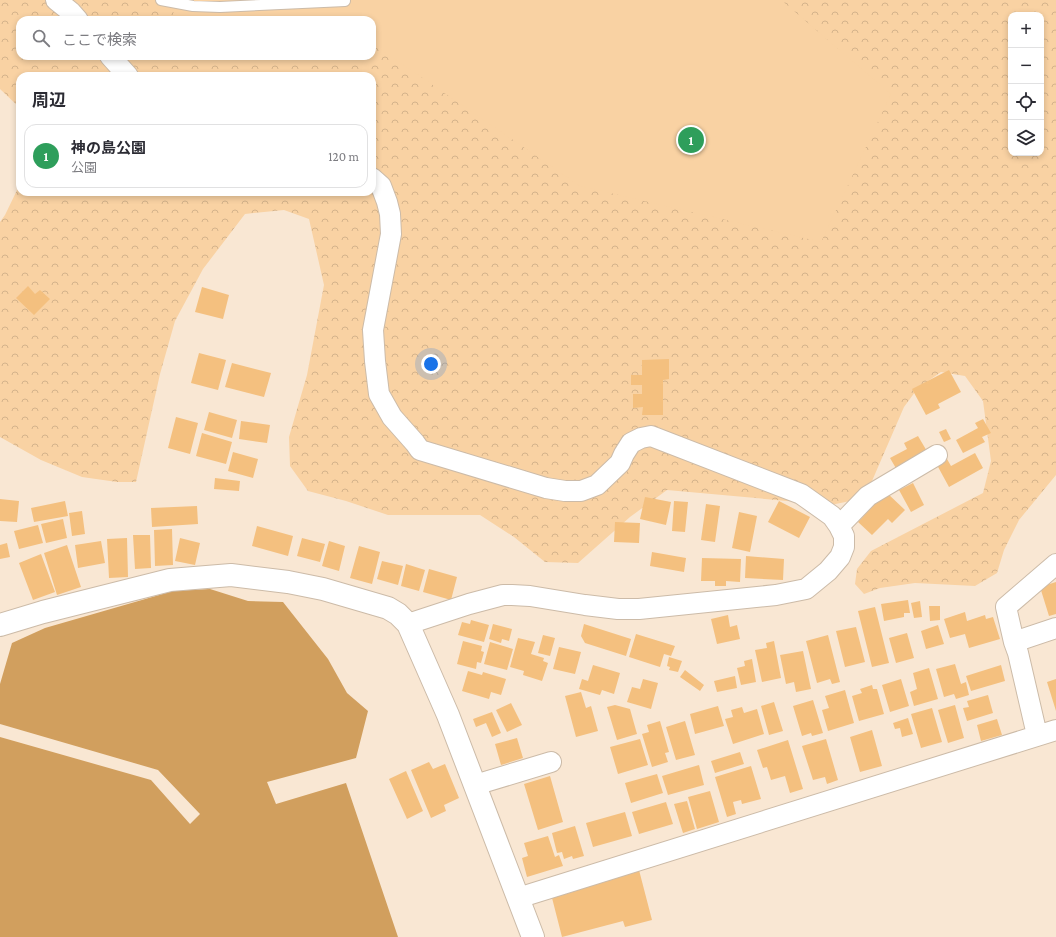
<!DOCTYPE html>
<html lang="ja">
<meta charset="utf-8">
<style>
:root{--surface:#fff;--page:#f7f7f7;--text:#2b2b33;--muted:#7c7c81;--line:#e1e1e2;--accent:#3e7d92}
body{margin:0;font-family:"Crimson Pro","Noto Sans JP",serif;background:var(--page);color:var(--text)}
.controls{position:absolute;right:12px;top:12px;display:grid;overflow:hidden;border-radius:8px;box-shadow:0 2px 6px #0003}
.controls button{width:36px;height:36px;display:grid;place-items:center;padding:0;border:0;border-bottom:1px solid var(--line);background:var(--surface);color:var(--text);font:20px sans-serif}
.you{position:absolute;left:431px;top:364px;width:14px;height:14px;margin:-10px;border:3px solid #fff;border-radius:50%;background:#1a73e8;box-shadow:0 0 0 6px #1a73e833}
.badge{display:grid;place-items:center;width:26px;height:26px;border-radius:50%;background:var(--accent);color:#fff;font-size:13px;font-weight:700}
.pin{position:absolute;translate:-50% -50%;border:2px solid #fff;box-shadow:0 1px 4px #0006}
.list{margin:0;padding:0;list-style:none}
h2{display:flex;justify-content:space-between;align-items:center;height:52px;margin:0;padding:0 16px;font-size:17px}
h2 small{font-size:13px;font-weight:400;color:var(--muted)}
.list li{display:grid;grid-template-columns:26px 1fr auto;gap:12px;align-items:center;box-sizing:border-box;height:64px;margin:0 8px 8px;padding:0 8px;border:1px solid var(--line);border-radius:12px}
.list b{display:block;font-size:15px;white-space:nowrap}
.list p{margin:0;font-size:13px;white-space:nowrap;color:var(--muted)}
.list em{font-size:13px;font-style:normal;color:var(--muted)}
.icon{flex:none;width:22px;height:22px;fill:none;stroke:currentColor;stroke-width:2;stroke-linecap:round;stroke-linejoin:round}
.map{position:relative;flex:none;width:1056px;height:937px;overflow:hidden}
.search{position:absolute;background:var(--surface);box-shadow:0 2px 6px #0003;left:16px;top:16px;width:360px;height:44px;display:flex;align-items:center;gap:10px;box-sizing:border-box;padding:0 14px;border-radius:12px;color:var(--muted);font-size:15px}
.panel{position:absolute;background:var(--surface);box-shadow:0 2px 6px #0003;left:16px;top:72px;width:360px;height:124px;border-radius:12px}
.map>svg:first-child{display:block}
</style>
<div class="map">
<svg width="1056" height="937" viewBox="0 0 1056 937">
<defs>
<pattern id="forest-crowns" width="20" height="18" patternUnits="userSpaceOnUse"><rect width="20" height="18" fill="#f9d2a3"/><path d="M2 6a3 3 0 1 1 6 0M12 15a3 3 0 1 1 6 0" fill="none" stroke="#d4b38b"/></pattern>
</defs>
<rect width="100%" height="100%" fill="#f9e7d3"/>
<path fill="url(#forest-crowns)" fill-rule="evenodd" d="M0,0H1056V475L1019,520L1004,550L997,573L975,586L915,583L880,588L864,594L855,584L857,569L871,551L983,493L991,461L983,401L965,376L941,372L918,388L904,407L872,481L850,501L831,505L667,490L630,517L578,563L545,562L514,537L480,515H388L346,501L308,491L290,466L289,437L307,375L324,285L309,219L284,210L245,214L203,269L175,321L160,374L136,482H117L82,477L41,460L0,437V222L5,215L20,184V192H372V76H20V108L0,89ZM1011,15H1041V153H1011ZM20,20H372V56H20Z"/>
<path fill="#f9d2a3" d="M156,0H781L891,94L821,242L580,186L376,46L372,45V20H184Z"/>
<path fill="#d19f5e" d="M210,589L248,601L283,602L328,659L347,693L368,711L356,758L267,782L276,804L346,783L398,937H0V684L12,643L45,628L173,591Z"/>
<path fill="#f9e7d3" d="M0,724L158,770L200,814L190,824L151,780L0,737Z"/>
<path fill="#f4c07f" d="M28,286L35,294L40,290L50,299L34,315L16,298Z
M202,287L229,295L223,319L195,312Z
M199,353L226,360L218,390L191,383Z
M669,359V379L663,380V415H642L643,407L633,408V394H642V385H631V375H642V360Z
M232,363L271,373L264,397L225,387Z
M949,370L961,392L938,404L940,408L926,415L912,389Z
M209,412L237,420L232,438L204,430Z
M176,417L198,423L190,454L168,448Z
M983,419L991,433L982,437L985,442L963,453L956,440L978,428L975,423Z
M241,421L270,425L267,443L239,439Z
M946,429L951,439L944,442L939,432Z
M202,433L232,442L226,464L196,456Z
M918,436L928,453L897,470L890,458L907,449L904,443Z
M233,452L258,459L253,478L228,471Z
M975,453L983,468L949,487L937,465L947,459L951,466Z
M215,478L240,481L239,491L214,489Z
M913,483L924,505L911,512L899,490Z
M886,492L905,510L892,523L888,519L872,535L858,522Z
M645,497L671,502L666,525L640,519Z
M0,499L19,501L17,522L0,521Z
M65,501L68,516L34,522L31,508Z
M674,501L688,502L685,532L672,531Z
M779,501L810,517L799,538L768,522Z
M706,504L720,506L715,542L701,540Z
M197,506L198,524L152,527L151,508Z
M82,511L85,534L72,536L69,513Z
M739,512L757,516L750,552L732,548Z
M63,519L67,538L46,543L41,524Z
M615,522L640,523L639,543L614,542Z
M38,525L43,543L19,549L14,531Z
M257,526L293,536L288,556L252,546Z
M172,529L173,565L155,566L154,530Z
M133,535H150L151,568L135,569Z
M127,538L128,577L109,578L107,539Z
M180,538L200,543L195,565L175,561Z
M302,538L325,544L320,562L297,556Z
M101,541L105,563L78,568L75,545Z
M329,541L345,546L339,571L322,566Z
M7,543L10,557L0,559V545Z
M67,545L81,587L57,595L44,553Z
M359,546L380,552L372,584L350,578Z
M652,552L686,558L684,572L650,566Z
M41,554L55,592L33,600L19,563Z
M746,556L784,559L783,580L745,578Z
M702,558L741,559L740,582L726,581V586H715V581H701Z
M382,561L403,566L398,585L377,579Z
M406,564L425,570L419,591L401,586Z
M429,569L457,577L451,600L423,592Z
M1056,582V614L1049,616L1040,587Z
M908,600L910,613H904V617L884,621L881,604Z
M920,601L922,617L914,618L911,603Z
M929,606H940V620L930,621Z
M875,607L889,663L872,667L858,611Z
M965,612L967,621L985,615L986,619L993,617L1000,639L969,648L965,634L950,638L944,619Z
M728,615L730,627L737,625L740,639L717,644L711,619Z
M471,620L489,625L484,642L458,635L462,622L470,624Z
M493,624L512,629L509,641L502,639L501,643L489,639Z
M584,624L631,639L626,656L585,643L581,636Z
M938,625L944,644L926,649L921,631Z
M856,627L865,662L845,667L836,631Z
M907,633L914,658L896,663L889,638Z
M636,634L675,646L671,656L664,654L660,667L629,657Z
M543,635L555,638L550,656L538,653Z
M828,635L840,682L832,684L830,679L817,683L806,641Z
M518,638L535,642L531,654L544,658L543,661L548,663L542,681L523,675L524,671L510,667Z
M463,641L482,646L481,651L484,652L481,663L477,662L476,669L457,664Z
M774,641L781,678L762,682L755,650L767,648L766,643Z
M490,642L513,649L507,670L484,664Z
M559,647L581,652L575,674L553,669Z
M803,651L811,689L796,692L794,682L786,684L780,655Z
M669,657L682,661L678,672L669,670L670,667L667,666Z
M752,659L756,682L741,685L737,668L745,666L744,661Z
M955,664L961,684L966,682L969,695L956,699L954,694L944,697L936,669Z
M593,665L620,673L614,694L602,690L600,695L579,689L582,679L588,681Z
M1001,665L1005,681L971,691L966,676Z
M929,668L938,699L914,706L910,692L917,689L913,673Z
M685,670L704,685L700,691L680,677Z
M468,671L482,675L483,672L506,679L501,695L491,692L489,699L462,691Z
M735,676L737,688L717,692L714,681Z
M643,679L658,683L651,709L627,702L632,687L640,689Z
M901,679L909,706L890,712L882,685Z
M1056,679V711L1047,682Z
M872,685L873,689H877L884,714L859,721L852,696L862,693L860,689Z
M845,690L854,723L828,731L822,710L829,708L825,696Z
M581,692L586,708L591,706L598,731L576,737L565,696Z
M988,695L993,713L967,721L963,708L969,707L967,701Z
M813,700L823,733L812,736L811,733L802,736L793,706Z
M774,702L783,731L769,735L761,706Z
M511,703L522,725L507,732L496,710Z
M615,705L630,709L637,734L617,740L607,707Z
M955,705L964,738L948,743L938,710Z
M718,706L724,726L695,734L690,714Z
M742,707L744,713L757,709L764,734L733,744L725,719L733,717L731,710Z
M932,708L942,742L921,748L911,714Z
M492,712L501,733L492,737L486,723L476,727L473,719Z
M908,718L913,734L902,737L900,728L895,729L893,723Z
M997,719L1002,735L981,741L977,725Z
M660,721L669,752L665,753L668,762L652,767L642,734L649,732L647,725Z
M685,721L695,755L676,760L666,727Z
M872,730L882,766L860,772L850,737Z
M517,738L523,758L501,765L495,744Z
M640,739L648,765L618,774L610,747Z
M826,739L838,780L827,784L825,777L813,780L802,746Z
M788,740L803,789L790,793L785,776L771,780L767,767L763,768L757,750Z
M740,752L744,764L715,773L711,761Z
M429,762L433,769L445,764L459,798L444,805L446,811L431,818L411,770Z
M699,765L704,785L668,795L662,776Z
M751,766L761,799L742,804L741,800L733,802L736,814L727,817L715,777Z
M406,771L423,811L407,819L389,779Z
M657,774L663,793L631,803L625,783Z
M550,776L563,822L538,830L524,784Z
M710,791L719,822L697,829L688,797Z
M687,801L695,829L683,833L674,804Z
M666,802L673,824L639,834L632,812Z
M625,812L632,836L593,847L586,823Z
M575,826L584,856L573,859L572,856L564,859L562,852L557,853L552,833Z
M548,836L555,857L559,855L563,866L527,877L522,858L528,856L524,843Z
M639,870L652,920L625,927L623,921L562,937L551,894Z"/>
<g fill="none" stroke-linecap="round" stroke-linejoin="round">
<defs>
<path id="service" d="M161,0L193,6L220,7L345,1"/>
<path id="minor" d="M56,0L71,12L78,20
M110,56L128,76
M372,178L381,186L387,202L390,214L391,234L373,330L375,361L379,394L392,417L415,443L420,450L546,488L565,491H581L597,485L620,463L624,454L631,443L641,438L651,436L801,494L832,516L839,526L844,536V547L840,557L828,571L806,589L776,595L639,609H618L585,605L530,596L512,595H503L469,604L408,624
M839,526L868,496L937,455
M1014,642L1006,607L1056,564
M1037,735L1018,653L1014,642L1056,628
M475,785L551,762
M518,898L1056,730"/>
<path id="tertiary" d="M0,625L43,612L170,580L231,575L288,582L323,589L388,608L398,614L408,624L448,715L533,937"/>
</defs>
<use href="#service" stroke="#ccbba8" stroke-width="12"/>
<use href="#minor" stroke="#ccbba8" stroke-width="22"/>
<use href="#tertiary" stroke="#ccbba8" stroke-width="24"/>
<use href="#service" stroke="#fff" stroke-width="10"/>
<use href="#minor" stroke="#fff" stroke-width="20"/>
<use href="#tertiary" stroke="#fff" stroke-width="22"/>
</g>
</svg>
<div class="controls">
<button>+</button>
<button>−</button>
<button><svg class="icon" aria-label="locate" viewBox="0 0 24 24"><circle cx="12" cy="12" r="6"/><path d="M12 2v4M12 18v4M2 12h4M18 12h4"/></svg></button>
<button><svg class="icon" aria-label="layers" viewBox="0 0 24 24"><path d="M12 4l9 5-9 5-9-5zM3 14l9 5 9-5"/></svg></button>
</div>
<div class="you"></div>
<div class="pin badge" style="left:691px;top:140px;background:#2e9e5b">1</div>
<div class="search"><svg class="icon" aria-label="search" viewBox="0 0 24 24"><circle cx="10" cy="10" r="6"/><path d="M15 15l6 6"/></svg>ここで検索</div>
<section class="panel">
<h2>周辺<small></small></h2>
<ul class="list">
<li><span class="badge" style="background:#2e9e5b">1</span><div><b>神の島公園</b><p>公園</p></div><em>120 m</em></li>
</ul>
</section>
</div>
